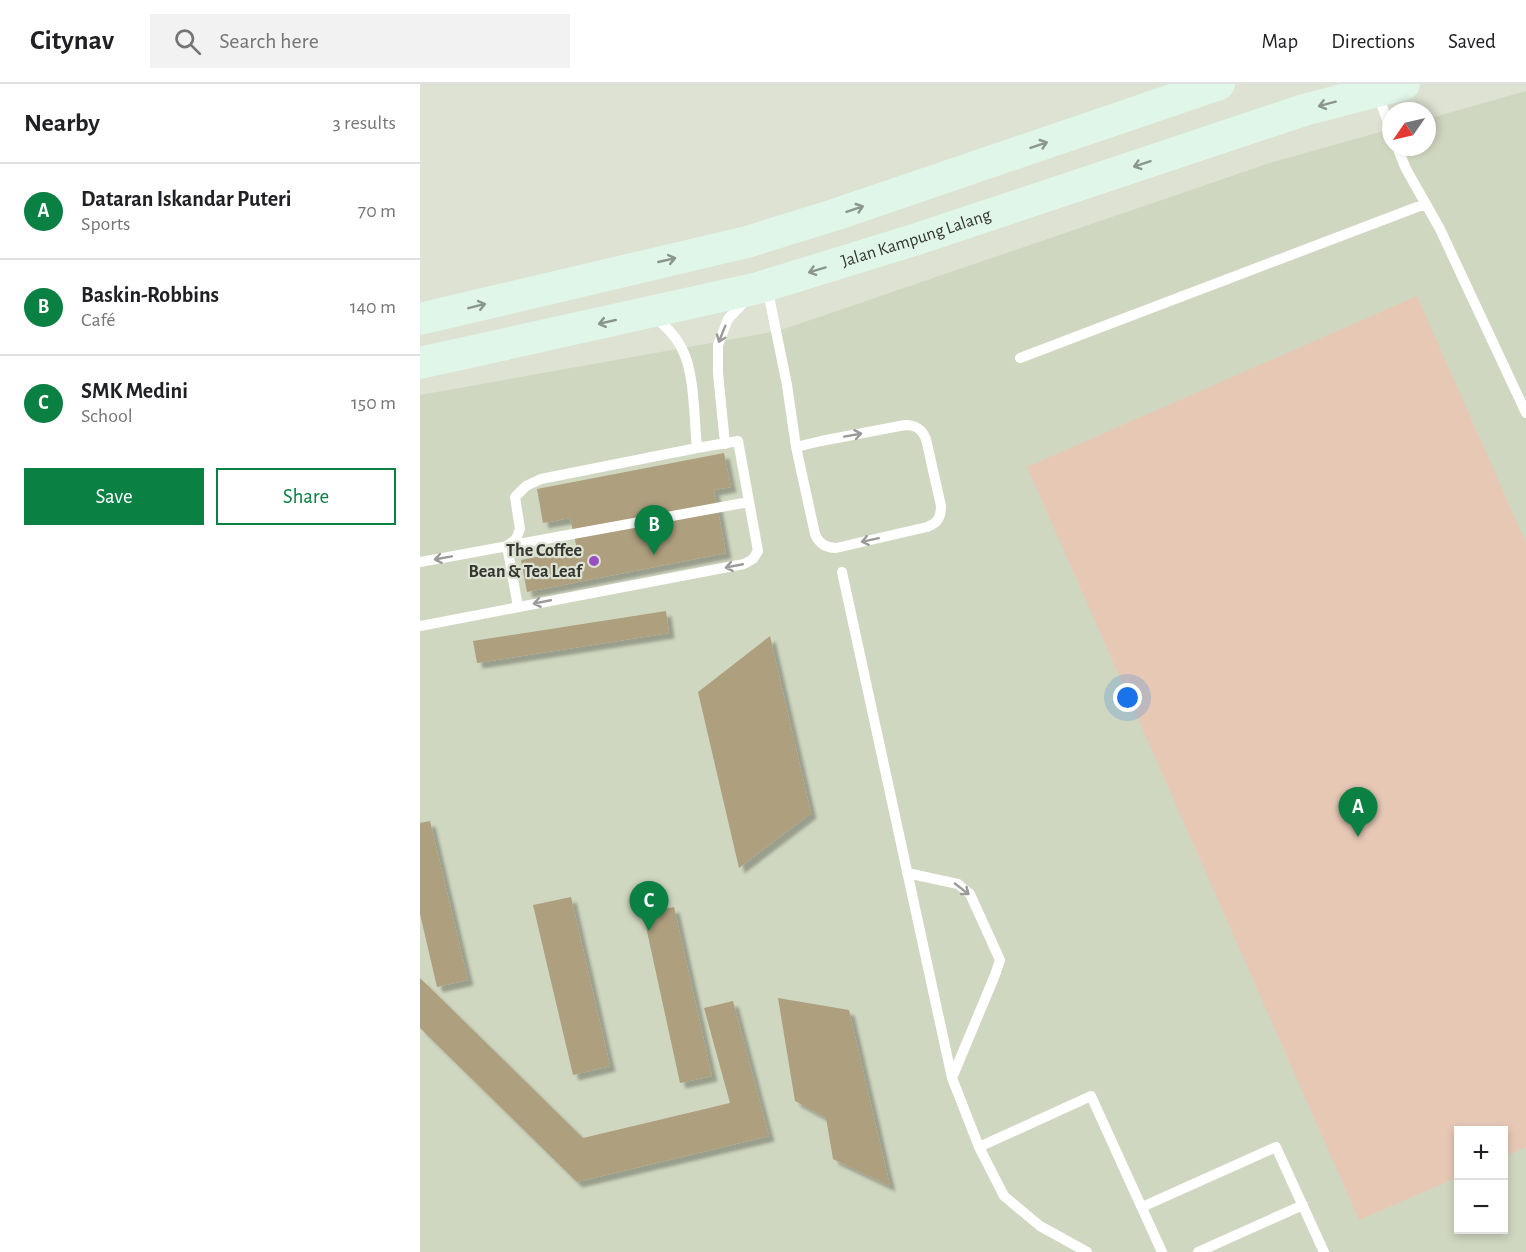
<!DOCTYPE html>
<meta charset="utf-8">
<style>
:root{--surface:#fff;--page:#f2f2f2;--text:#202124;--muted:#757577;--line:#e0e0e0;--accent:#0b8043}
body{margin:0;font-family:"Alegreya Sans",sans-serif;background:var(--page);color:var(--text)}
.controls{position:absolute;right:18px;bottom:18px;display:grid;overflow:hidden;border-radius:0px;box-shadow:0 3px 9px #0003}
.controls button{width:54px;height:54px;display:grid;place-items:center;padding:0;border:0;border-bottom:2px solid var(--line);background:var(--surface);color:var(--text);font:30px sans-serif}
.compass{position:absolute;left:962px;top:18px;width:54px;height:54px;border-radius:50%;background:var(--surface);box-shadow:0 3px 9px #0003;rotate:236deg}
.you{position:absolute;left:708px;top:614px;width:21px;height:21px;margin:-15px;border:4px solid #fff;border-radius:50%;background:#1a73e8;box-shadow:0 0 0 9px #1a73e833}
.badge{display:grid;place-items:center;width:39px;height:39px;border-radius:50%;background:var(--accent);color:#fff;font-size:20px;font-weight:700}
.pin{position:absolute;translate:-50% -50px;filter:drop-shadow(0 2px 3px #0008)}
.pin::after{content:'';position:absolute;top:32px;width:21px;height:18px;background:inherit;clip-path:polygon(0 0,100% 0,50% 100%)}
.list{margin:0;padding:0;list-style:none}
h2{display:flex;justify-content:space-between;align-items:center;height:78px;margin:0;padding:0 24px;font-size:26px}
h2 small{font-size:20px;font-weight:400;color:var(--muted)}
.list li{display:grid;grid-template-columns:39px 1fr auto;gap:18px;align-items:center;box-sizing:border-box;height:96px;padding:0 24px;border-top:2px solid var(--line)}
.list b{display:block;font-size:22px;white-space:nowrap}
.list p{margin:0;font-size:20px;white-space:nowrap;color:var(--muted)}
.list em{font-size:20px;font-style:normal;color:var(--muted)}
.actions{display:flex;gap:12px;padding:18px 24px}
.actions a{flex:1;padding:14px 0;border:2px solid var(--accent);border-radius:0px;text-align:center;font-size:21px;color:var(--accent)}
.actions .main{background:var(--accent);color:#fff}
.icon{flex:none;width:33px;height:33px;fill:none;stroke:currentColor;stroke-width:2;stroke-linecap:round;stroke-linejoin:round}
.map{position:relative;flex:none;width:1106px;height:1168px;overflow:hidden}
header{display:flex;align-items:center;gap:36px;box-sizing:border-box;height:84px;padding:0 30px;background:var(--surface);border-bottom:2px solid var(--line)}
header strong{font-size:28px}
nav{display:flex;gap:33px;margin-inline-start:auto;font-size:21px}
.search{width:420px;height:54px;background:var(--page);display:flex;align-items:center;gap:15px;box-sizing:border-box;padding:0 21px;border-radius:0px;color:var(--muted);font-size:22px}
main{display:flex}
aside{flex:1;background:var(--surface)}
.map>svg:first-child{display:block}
</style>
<header>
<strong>Citynav</strong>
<div class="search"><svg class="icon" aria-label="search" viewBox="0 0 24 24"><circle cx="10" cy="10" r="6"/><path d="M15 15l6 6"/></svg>Search here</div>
<nav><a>Map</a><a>Directions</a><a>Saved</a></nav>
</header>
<main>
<aside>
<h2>Nearby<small>3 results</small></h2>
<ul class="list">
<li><span class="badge">A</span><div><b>Dataran Iskandar Puteri</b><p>Sports</p></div><em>70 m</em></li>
<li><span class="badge">B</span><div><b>Baskin-Robbins</b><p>Café</p></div><em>140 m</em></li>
<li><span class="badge">C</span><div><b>SMK Medini</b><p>School</p></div><em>150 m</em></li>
</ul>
<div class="actions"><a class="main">Save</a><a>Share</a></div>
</aside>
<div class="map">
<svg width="1106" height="1168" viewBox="0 0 1106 1168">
<defs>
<filter id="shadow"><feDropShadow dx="5.5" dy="5.5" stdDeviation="1.5" flood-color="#0004"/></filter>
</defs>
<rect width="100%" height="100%" fill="#dde2d2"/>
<path fill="#d0d7c0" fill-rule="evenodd" d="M1106,7V1168H0V311L358,247L853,78L971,45V63H1007V35ZM1038,1046H1084V1146H1038Z"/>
<path fill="#e6c8b5" d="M997,212L1106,459V1063L1084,1073V1046H1038V1093L939,1136L607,383Z"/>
<path fill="#ae9f7e" filter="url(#shadow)" d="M304,369L311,403L294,406L306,469L107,508L101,476L157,465L150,434L123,439L117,405Z
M246,527L249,549L57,579L53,557Z
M350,552L391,729L319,784L278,608Z
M10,737L48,896L17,903L0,830V739Z
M151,813L190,982L153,991L113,821Z
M254,823L292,992L260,999L223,829Z
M0,894L163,1054L310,1019L284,924L313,917L349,1052L157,1098L0,944Z
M358,914L429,926L470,1102L413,1075L406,1034L375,1017Z"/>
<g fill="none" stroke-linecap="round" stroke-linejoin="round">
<path stroke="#fff" stroke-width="10" d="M958,10L971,48
M977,63L986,85L1020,145L1033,173L1106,329
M347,203L367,301L376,363L395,450C399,460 406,464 416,464L507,443C518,439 521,433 521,422L506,355C502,345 496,341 485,341L401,357L376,363
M234,232C245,242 256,252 262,265C275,289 274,336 277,364
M600,274L1005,120
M305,360L298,289V261L308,235L327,215
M87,462L98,523
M0,478L329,418
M422,488L532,994L559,1063L584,1112L620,1142L667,1168
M0,542L324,480L333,475L338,467L318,357L277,364L121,395L106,402L95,413L100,445L96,455L87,462
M487,789L538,800L550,810L580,876L575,891L532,994
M559,1063L671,1012L742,1168
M722,1123L856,1063L904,1168
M778,1168L883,1121"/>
<g stroke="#e0f6e8" stroke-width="32">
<path d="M0,235L327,158L414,131L799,0"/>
<path id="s1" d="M0,279L338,204L497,155L884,26L984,0"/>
</g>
</g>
<defs><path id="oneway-shaft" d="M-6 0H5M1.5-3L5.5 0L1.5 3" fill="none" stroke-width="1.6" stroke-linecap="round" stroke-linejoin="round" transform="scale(1.5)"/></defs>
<g stroke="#8a968c">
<use href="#oneway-shaft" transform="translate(907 20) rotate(165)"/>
<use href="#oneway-shaft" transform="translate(619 61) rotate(-19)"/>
<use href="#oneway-shaft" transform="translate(722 80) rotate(162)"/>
<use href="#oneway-shaft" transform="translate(435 125) rotate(-19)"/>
<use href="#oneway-shaft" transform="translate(247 176) rotate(-13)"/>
<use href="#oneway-shaft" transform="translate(397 186) rotate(163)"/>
<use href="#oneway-shaft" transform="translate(57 222) rotate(-14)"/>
<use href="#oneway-shaft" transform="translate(187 238) rotate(167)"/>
</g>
<g stroke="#9a9a98">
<use href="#oneway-shaft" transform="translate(302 250) rotate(112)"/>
<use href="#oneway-shaft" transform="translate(433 351) rotate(-10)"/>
<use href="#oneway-shaft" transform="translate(450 456) rotate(168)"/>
<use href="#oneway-shaft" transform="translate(23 474) rotate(170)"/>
<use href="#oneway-shaft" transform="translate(314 482) rotate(169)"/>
<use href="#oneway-shaft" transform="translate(122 518) rotate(169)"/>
<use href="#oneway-shaft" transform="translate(542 805) rotate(38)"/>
</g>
<circle fill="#994fc2" stroke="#dde2d2" stroke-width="2" cx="174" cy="477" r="6"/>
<g text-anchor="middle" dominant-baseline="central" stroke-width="4.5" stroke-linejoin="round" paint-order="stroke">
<g font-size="18" fill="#343630" stroke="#dde2d2">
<text stroke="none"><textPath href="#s1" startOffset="512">Jalan Kampung Lalang</textPath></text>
</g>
<g font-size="18" font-weight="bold" fill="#343630" stroke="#dde2d2" text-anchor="end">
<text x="162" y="467">The Coffee<tspan x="162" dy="21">Bean &amp; Tea Leaf</tspan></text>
</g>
</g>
</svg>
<div class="controls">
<button>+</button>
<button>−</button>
</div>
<svg class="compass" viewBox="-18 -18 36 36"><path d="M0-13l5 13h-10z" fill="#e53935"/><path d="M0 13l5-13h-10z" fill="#757577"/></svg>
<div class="you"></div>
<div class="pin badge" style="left:938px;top:753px">A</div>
<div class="pin badge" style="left:234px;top:471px">B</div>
<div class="pin badge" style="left:229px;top:847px">C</div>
</div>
</main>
